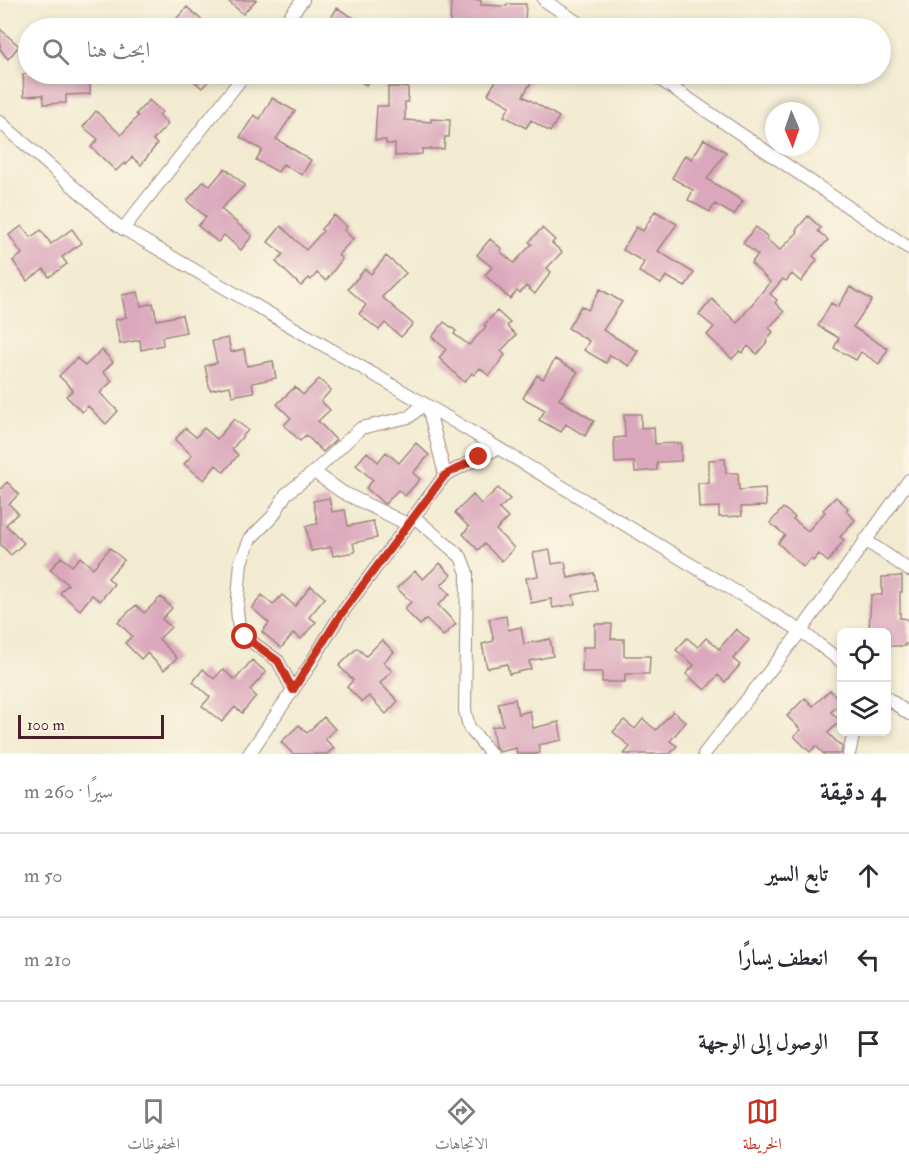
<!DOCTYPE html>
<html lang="ar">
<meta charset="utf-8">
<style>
:root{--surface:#fff;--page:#f7f7f7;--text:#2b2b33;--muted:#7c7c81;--line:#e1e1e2;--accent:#c8321e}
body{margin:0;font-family:"IM FELL Double Pica",Amiri,serif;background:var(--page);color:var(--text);direction:rtl}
.controls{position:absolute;right:18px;bottom:18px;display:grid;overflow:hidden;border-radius:9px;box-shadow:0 3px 9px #0003}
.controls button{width:54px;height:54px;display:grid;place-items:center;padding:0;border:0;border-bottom:2px solid var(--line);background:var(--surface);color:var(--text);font:30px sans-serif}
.compass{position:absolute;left:765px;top:102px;width:54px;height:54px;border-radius:50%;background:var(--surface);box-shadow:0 3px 9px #0003;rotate:178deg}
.scale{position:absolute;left:18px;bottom:15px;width:146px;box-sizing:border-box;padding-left:6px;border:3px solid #4a1f2b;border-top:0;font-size:16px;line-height:21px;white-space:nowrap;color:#4a1f2b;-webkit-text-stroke:4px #fcf5e5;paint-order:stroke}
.stop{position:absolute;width:18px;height:18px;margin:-14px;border:4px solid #c8321e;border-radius:50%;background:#fff}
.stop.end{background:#c8321e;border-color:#fff;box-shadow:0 2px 6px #0008}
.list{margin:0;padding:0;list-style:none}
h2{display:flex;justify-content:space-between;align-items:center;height:78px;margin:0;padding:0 24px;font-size:26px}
h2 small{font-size:20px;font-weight:400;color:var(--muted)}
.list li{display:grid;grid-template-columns:39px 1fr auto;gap:18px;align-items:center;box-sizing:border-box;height:84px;padding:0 24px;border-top:2px solid var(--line)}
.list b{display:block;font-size:22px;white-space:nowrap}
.list em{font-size:20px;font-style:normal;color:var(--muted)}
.icon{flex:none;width:33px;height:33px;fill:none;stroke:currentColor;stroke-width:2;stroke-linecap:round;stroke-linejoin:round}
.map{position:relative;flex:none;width:909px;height:754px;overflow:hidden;direction:ltr}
.search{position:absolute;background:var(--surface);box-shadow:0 3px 9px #0003;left:18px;right:18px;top:18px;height:66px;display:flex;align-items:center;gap:15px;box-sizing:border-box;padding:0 21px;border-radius:33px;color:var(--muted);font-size:22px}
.sheet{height:330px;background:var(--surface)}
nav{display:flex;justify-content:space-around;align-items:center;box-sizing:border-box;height:84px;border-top:2px solid var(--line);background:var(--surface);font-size:16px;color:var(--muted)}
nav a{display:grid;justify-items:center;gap:3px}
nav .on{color:var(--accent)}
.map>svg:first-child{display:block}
</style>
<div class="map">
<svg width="909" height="754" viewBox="0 0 909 754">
<rect width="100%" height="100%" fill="#fcf5e5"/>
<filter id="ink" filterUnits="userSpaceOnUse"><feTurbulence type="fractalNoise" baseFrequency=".0167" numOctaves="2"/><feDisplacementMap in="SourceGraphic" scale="12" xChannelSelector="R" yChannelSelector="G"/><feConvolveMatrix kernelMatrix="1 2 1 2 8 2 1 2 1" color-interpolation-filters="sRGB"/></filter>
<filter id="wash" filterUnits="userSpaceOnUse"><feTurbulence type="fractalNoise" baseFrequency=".008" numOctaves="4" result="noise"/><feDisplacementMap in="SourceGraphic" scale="24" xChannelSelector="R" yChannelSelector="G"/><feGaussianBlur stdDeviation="1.35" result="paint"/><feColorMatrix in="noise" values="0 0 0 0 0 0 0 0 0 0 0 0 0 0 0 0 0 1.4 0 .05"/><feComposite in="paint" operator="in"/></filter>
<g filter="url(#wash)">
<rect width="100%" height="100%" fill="#f2ebd1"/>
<g id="blocks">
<path fill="#daa7bc" d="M227,0H256L243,14Z
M451,0H481V5L507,6V4H526L525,22H521L520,28H461V25H450Z
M187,7L206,24L202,28H168Z
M337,8L359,21L355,28H325Z
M0,29L19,46L8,59L0,49Z
M23,74H63L64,77L90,76V94L66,95V103L44,104L43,95L24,96Z
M186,74H215L202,88Z
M347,74H373L366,85Z
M500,74H536L523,96L559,117L550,132L531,120L526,128L504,116L510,106L488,94Z
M388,87H408V102H405V120L431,122V119L450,120L449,137H445L444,149H422V154L395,156V144H386V140H375L377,106H388Z
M272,98L295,111L276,139L311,160L302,175L283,164L278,172L256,160L262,150L240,137L254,115L260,119Z
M149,100L162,112L159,115L168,124L153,140L157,144L141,165L132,157L126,165L124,163L116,171L91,147L98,139L83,127L96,111L121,135L138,116L136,114Z
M704,139L726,152L707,179L743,201L734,215L715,204L710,212L688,200L693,190L672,178L685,155L692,159Z
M225,168L245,185L221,209L252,236L241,250L224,235L218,242L198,226L206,217L187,201L204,181L210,186Z
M655,211L677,224L658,251L694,273L685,287L666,276L661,284L639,272L644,262L623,250L636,227L643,231Z
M334,215L347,227L344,230L353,239L338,255L342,259L326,281L317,273L311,280L309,278L301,286L276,262L283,254L268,242L281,226L306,250L323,231L321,229Z
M808,216L821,228L818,231L828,240L813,256L817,260L801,282L792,274L786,281L783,279L770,294L777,300L775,303L784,312L769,328L773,332L766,340L767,342L757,354L748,346L742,353L740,351L732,359L707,335L714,327L699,315L712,299L737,323L770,282L751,263L758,255L743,243L756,227L768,237L766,239L780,250L798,232L796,230Z
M22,226L31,237L41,230L51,244L72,229L82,243L62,257L67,264L49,277L44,269L27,281L13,261L22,254L9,235Z
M542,228L555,240L552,243L562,252L547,268L551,272L535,294L526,286L520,293L517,291L510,299L485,275L492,267L477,255L490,239L502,249L500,251L514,263L532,244L529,242Z
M386,256L406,273L382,297L413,324L401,337L385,323L379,330L359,314L366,305L348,289L365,269L371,274Z
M850,287L872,300L853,327L888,349L879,364L861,352L856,360L834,348L839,338L818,326L831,303L838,307Z
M600,289L622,302L603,330L638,351L629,366L610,355L606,363L584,350L589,341L568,328L581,306L588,310Z
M138,292L141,306L153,303L157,320L182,315L186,332L162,337L163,345L141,350L140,340L120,344L115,320L126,317L122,295Z
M497,311L510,323L507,326L516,335L501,351L505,355L489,376L480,368L474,375L472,373L464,382L439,358L446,349L432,337L444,322L456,331L454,334L469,345L486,327L484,325Z
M228,338L231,352L244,349L247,366L273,361L276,378L252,383L254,392L232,396L230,386L210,390L205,366L217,363L212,341Z
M102,350L113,362L103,372L112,381L100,393L118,411L106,424L88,406L82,412L66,396L73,390L59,376L77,358L85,366Z
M555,359L578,372L559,399L594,421L585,436L566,424L561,432L539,420L545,410L523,398L537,375L543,379Z
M319,379L331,390L321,401L330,410L318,421L336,440L323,452L306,435L300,441L284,425L291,418L277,404L295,387L303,395Z
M624,414H641V428L654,427L655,444L681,443V461L657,462V470L635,472L634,462L615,463L614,438L625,437Z
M234,419L248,430L232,449L238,455L224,472L216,465L204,480L184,464L192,455L175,440L185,428L196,437L204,428L217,439Z
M416,443L429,455L413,473L420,479L405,496L398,490L385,504L383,503L366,488L373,480L356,465L367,452L378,462L386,452L399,463Z
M725,459L726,473H738L739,490L765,488L766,506L741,507L742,516L719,517V507L699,508L698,483H709V460Z
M7,482L19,494L9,504L18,513L6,525L24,543L11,555L0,544V489Z
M498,488L510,499L499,509L508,518L496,530L514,548L502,561L484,544L478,550L463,534L469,527L455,513L473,495L481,504Z
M836,497L848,508L846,511L855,520L840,537L844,540L828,562L819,554L813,561L811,559L803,567L778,543L785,535L770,523L783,508L795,517L793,519L808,531L825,512L823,510Z
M329,498L332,512L345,510L348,526L373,521L377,538L353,543L355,552L333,556L331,547L311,551L306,526L318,524L313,501Z
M110,548L124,560L108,578L114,584L100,601L92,595L80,610L60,593L68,584L50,570L61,557L72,566L80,557L93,568Z
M550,550L552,564L565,562L568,578L594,573L597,590L573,595L575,604L553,608L551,599L531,603L526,578L538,576L533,553Z
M440,563L451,575L441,585L450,594L438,605L456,624L443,636L426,619L420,625L404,609L411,602L397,588L415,571L423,579Z
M902,576V592H900V618L907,619L909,626V644H905V646H889V634L880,633V630H869L871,595H882V577Z
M311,586L325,598L309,617L316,622L301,639L294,633L281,648L262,632L269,623L252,608L262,595L273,605L282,595L295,606Z
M161,597L172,608L162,619L171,627L159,639L177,658L164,670L147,653L141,659L125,643L132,636L118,622L136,605L144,613Z
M506,616L508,630L521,627L524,644L550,639L553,656L529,661L531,669L509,674L507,664L487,668L482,644L494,641L489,619Z
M595,624H612L611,639H624V656H650L649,674H625V682H602V672H582L583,647H595Z
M736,629L749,640L733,659L740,665L725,682L718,675L705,690L686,674L694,665L676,650L687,638L698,647L706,638L719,649Z
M382,640L394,652L383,662L392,671L380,683L398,701L386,714L369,696L362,702L347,687L353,680L339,666L357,648L366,656Z
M252,660L266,672L250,690L256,696L242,713L235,707L222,722L202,706L210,697L193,682L203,669L214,679L223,669L235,680Z
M830,690L841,702L831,712L840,721L828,733L842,747L841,754H824L816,746L810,752L794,736L801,730L787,716L805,698L813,706Z
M515,699L518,714L530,711L533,728L559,722L562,740L538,745L540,753L536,754H517L516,748L499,752L495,746L492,727L503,725L498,703Z
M673,711L686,722L670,741L677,746L670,754H624L630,747L613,732L624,720L635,729L643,719L656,730Z
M324,717L335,729L325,739L334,748L327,754H293L281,742L299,725L307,733Z"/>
</g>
</g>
<g filter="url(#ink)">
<use href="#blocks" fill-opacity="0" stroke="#9e857e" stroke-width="1.5"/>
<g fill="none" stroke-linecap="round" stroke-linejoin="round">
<defs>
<path id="minor" d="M544,0L586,28
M280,28L303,0
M652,74L909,248
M0,122L117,225L440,413L801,631L842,662
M123,229L245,74
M428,406L445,475
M413,516L461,557L467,573L465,710L469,727L491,754
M407,524L342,492L314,472L361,428L409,417L424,404
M865,540L909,570
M293,690L278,661L245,637L239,629L237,609L241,562L250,539L273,516L286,494L314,472
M886,697L909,714
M249,754L308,668L339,617L445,475L498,448
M704,754L801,631L909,480
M849,754L854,732"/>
</defs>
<use href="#minor" stroke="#9e857e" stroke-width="14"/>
<use href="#minor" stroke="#fff" stroke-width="12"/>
</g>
</g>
<g fill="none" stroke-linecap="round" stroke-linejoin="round" filter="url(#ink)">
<path stroke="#c8321e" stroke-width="8" d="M245,637L278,661L293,690L339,617L445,475L479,457"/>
</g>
</svg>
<div class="controls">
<button><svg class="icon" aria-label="locate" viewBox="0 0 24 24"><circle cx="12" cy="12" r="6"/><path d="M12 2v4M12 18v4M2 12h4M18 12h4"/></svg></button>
<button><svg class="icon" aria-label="layers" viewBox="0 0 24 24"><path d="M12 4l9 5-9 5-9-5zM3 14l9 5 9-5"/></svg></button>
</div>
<svg class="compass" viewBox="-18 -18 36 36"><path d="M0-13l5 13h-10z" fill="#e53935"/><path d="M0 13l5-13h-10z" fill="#7c7c81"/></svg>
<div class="scale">100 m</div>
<div class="stop" style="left:245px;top:637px"></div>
<div class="stop end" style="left:479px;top:457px"></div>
<div class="search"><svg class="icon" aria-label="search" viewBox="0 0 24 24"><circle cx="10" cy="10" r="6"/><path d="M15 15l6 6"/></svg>ابحث هنا</div>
</div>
<section class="sheet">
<h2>4 دقيقة<small>سيرًا · 260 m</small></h2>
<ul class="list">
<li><svg class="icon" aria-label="ahead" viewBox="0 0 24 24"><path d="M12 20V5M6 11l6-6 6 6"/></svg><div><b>تابع السير</b></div><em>50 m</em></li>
<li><svg class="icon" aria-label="left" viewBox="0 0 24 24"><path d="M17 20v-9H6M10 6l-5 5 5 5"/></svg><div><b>انعطف يسارًا</b></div><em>210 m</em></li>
<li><svg class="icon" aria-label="arrive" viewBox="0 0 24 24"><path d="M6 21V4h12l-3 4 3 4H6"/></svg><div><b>الوصول إلى الوجهة</b></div></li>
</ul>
</section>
<nav>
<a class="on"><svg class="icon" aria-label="map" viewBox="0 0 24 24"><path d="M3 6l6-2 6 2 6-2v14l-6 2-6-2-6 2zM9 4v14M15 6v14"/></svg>الخريطة</a>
<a><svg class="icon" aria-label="directions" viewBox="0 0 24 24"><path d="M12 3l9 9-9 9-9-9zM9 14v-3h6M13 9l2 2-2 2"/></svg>الاتجاهات</a>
<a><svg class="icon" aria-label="saved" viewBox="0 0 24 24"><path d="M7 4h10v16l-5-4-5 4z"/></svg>المحفوظات</a>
</nav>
